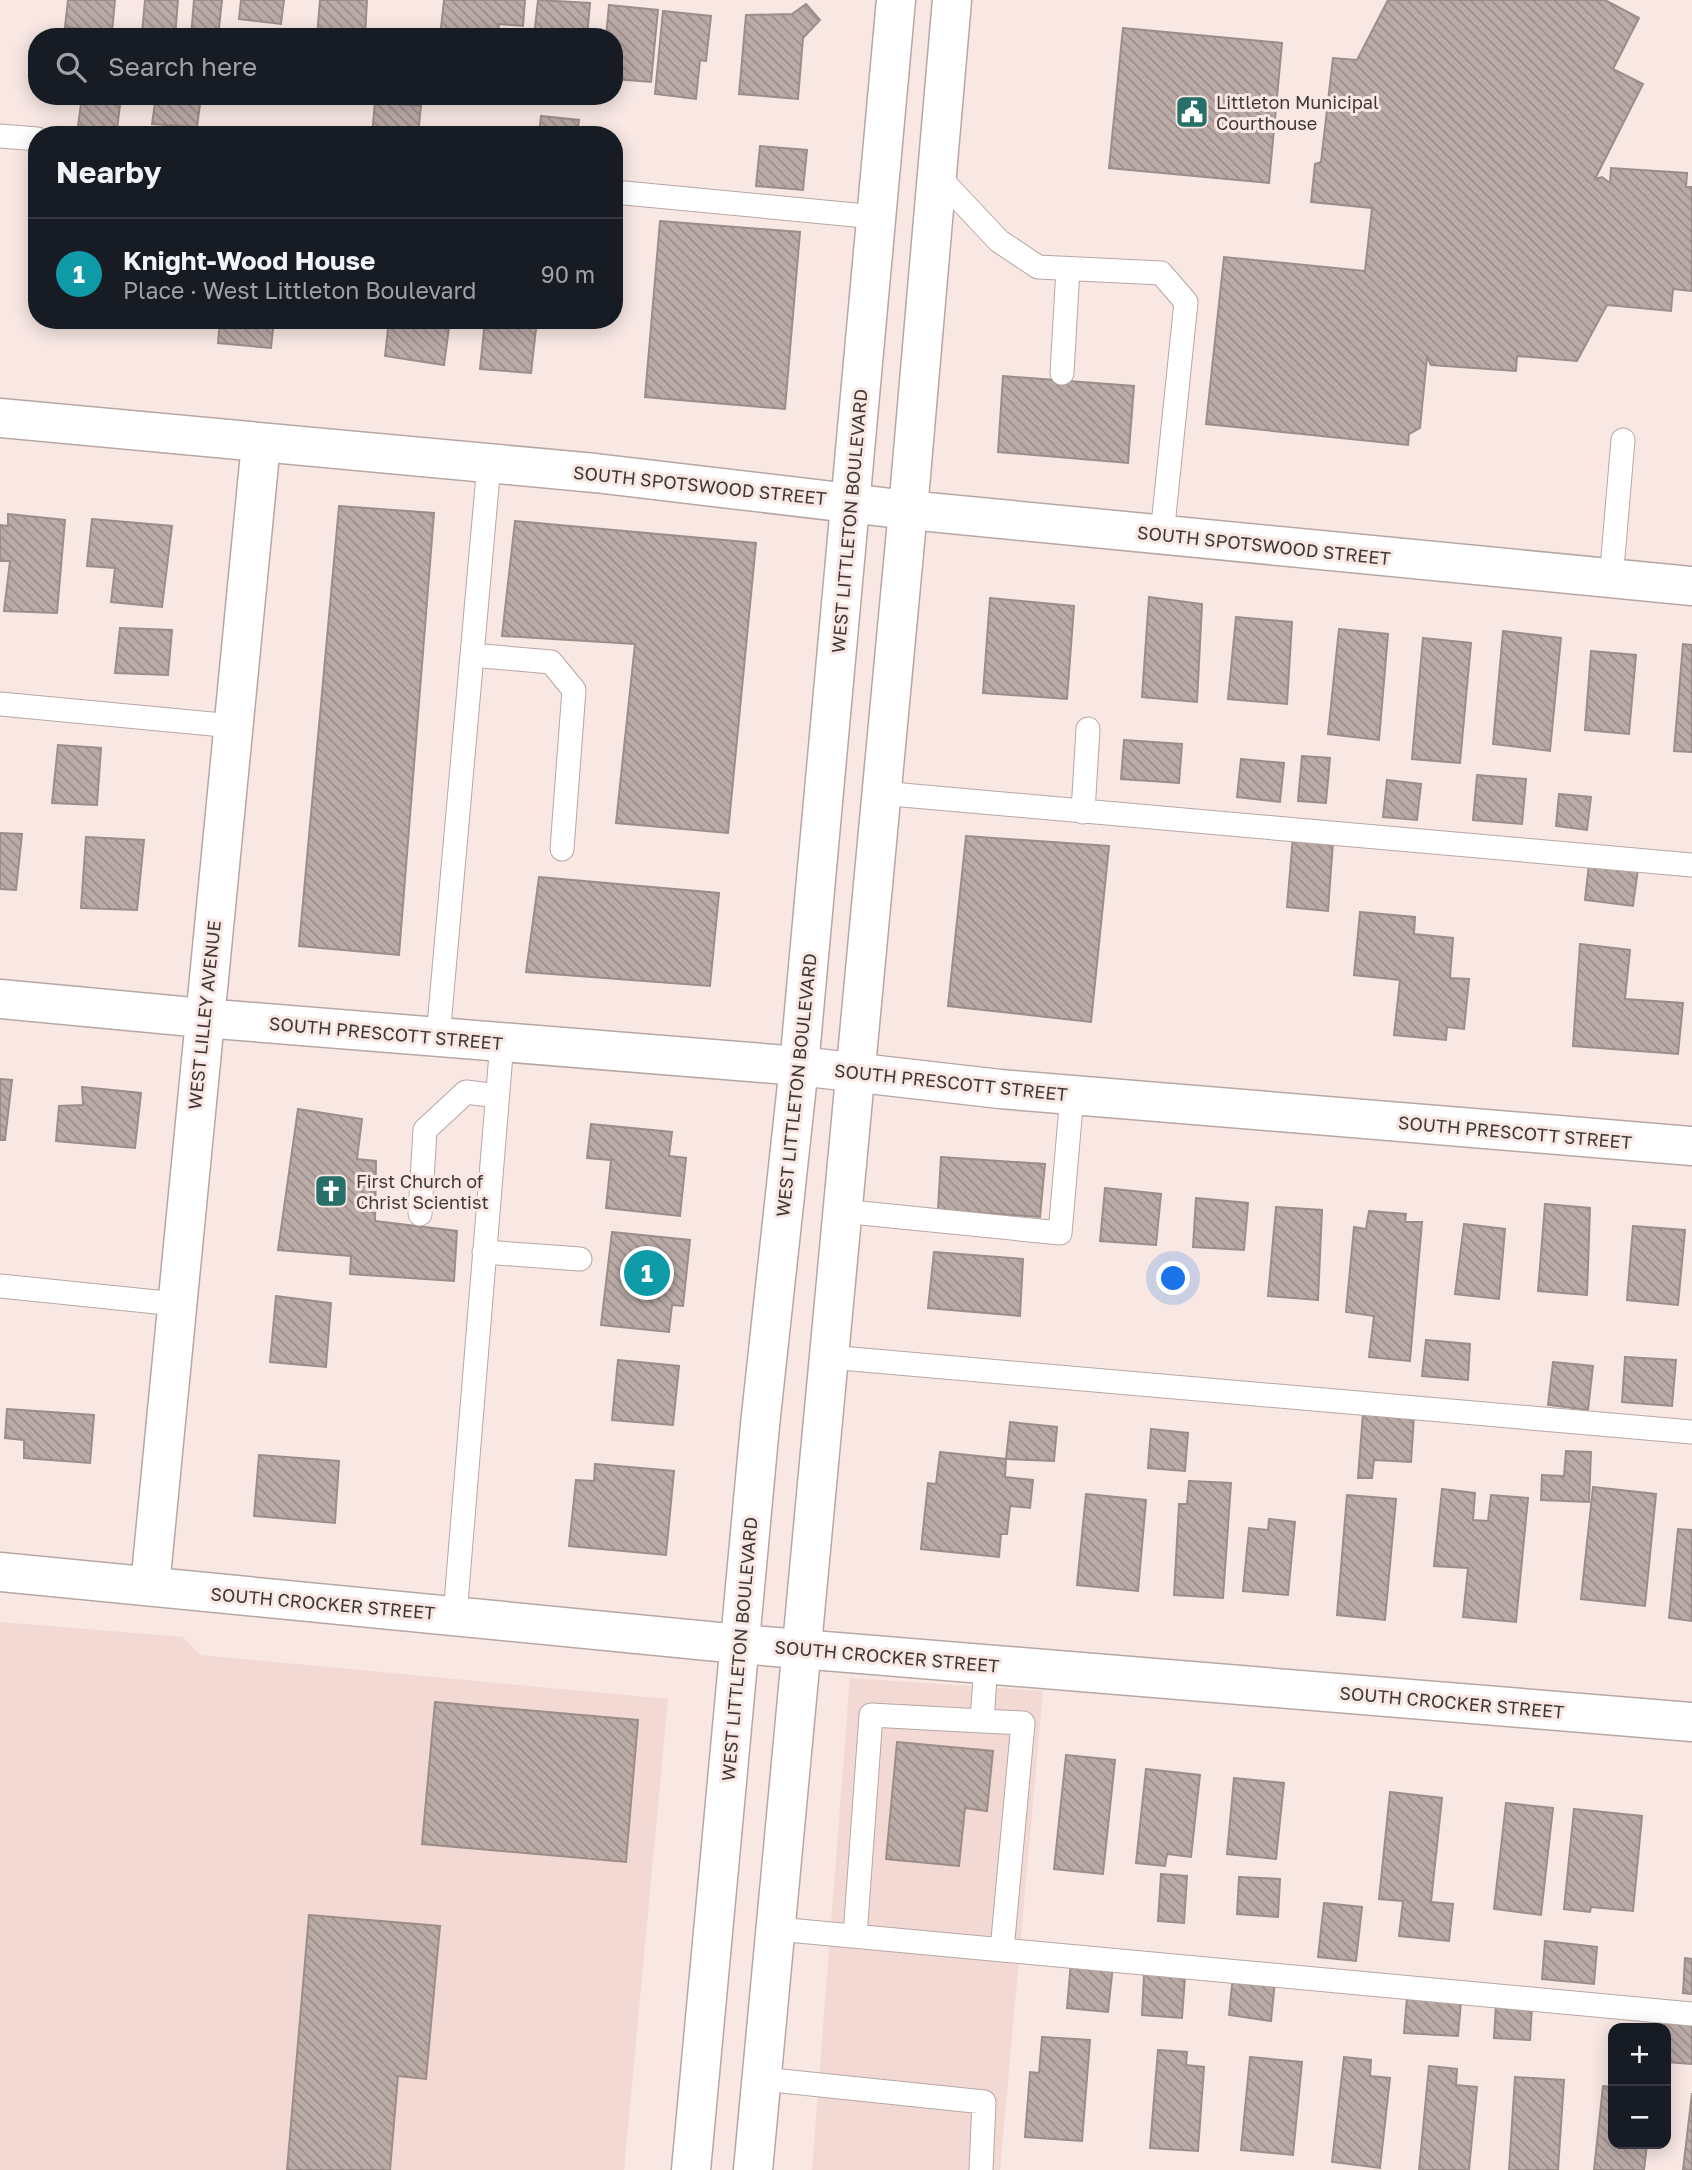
<!DOCTYPE html>
<meta charset="utf-8">
<style>
:root{--surface:#171b24;--page:#20242c;--text:#f1f3f6;--muted:#9ea1a6;--line:#363941;--accent:#2563eb}
body{margin:0;font-family:"Golos Text",sans-serif;background:var(--page);color:var(--text)}
.controls{position:absolute;right:21px;bottom:21px;display:grid;overflow:hidden;border-radius:14px;box-shadow:0 4px 18px #0003}
.controls button{width:63px;height:63px;display:grid;place-items:center;padding:0;border:0;border-bottom:2px solid var(--line);background:var(--surface);color:var(--text);font:35px sans-serif}
.you{position:absolute;left:1174px;top:1279px;width:24px;height:24px;margin:-18px;border:5px solid #fff;border-radius:50%;background:#1a73e8;box-shadow:0 0 0 10px #1a73e833}
.badge{display:grid;place-items:center;width:46px;height:46px;border-radius:50%;background:var(--accent);color:#fff;font-size:23px;font-weight:700}
.pin{position:absolute;translate:-50% -50%;border:4px solid #fff;box-shadow:0 2px 7px #0006}
.list{margin:0;padding:0;list-style:none}
h2{display:flex;justify-content:space-between;align-items:center;height:91px;margin:0;padding:0 28px;font-size:30px}
h2 small{font-size:23px;font-weight:400;color:var(--muted)}
.list li{display:grid;grid-template-columns:46px 1fr auto;gap:21px;align-items:center;box-sizing:border-box;height:112px;padding:0 28px;border-top:2px solid var(--line)}
.list b{display:block;font-size:26px;white-space:nowrap}
.list p{margin:0;font-size:23px;white-space:nowrap;color:var(--muted)}
.list em{font-size:23px;font-style:normal;color:var(--muted)}
.icon{flex:none;width:38px;height:38px;fill:none;stroke:currentColor;stroke-width:2;stroke-linecap:round;stroke-linejoin:round}
.map{position:relative;flex:none;width:1692px;height:2170px;overflow:hidden}
.search{position:absolute;background:var(--surface);box-shadow:0 4px 18px #0003;left:28px;top:28px;width:595px;height:77px;display:flex;align-items:center;gap:18px;box-sizing:border-box;padding:0 24px;border-radius:28px;color:var(--muted);font-size:26px}
.panel{position:absolute;background:var(--surface);box-shadow:0 4px 18px #0003;left:28px;top:126px;width:595px;height:203px;border-radius:28px}
.map>svg:first-child{display:block}
</style>
<div class="map">
<svg width="1692" height="2170" viewBox="0 0 1692 2170">
<defs>
<pattern id="building-back-hatch" width="6" height="6" patternUnits="userSpaceOnUse" patternTransform="scale(1.75)"><rect width="6" height="6" fill="#bbaba7"/><path d="M-1 5l2 2M0 0l6 6M5-1l2 2" fill="none" stroke="#998c89"/></pattern>
</defs>
<rect width="100%" height="100%" fill="#f8e7e3"/>
<path fill="#f3d9d3" d="M0,1622L183,1637L200,1655L668,1699L624,2170H0Z
M850,1678L1043,1691L1000,2170H812Z"/>
<path fill="url(#building-back-hatch)" stroke="#9d8d89" stroke-width="2" d="M68,0H115L112,32L65,27Z
M145,0H178L175,37L142,34Z
M194,0H222L218,37H191Z
M241,0H284L281,24L239,19Z
M320,0H367L365,37H317Z
M444,0H525L523,26L499,24L498,37H440Z
M538,0L590,3L587,37H534Z
M1388,0H1605L1639,18L1613,69L1643,84L1595,179L1602,177L1610,183L1611,168L1687,173L1686,187H1692V291L1673,289L1671,311L1607,305L1577,361L1517,356L1516,371L1431,365L1427,357L1420,428L1409,434L1408,445L1206,424L1224,257L1365,271L1372,208L1311,202L1315,164L1321,162L1333,58L1357,60Z
M806,4L820,20L803,38L798,99L739,94L746,15L792,14Z
M609,5L658,10L651,82L614,79V37H606Z
M663,11L711,16L706,61L700,60L696,99L655,94Z
M1123,28L1282,43L1269,183L1109,168Z
M82,96H121L117,130L78,126Z
M156,96L201,97L197,127L152,124Z
M375,102L421,106L418,135H372Z
M541,116L579,120L577,135H539Z
M760,146L807,150L803,190L756,186Z
M660,221L800,232L785,409L645,397Z
M135,320H186V328L135,324Z
M220,320H274L271,348L218,343Z
M389,320H450L444,365L385,356Z
M485,320H537L531,373L480,369Z
M1003,376L1134,386L1128,463L998,452Z
M339,506L434,513L399,955L299,946Z
M8,514L65,520L57,613L4,611L10,561H0V525L8,526Z
M92,519L172,526L162,607L111,602L115,568L87,566Z
M515,521L756,543L728,833L616,823L635,644L502,636Z
M1149,597L1202,604L1197,702L1142,697Z
M990,598L1074,606L1067,699L983,693Z
M1236,617L1292,622L1287,704L1228,699Z
M120,628L172,630L168,675L115,673Z
M1339,629L1388,634L1379,740L1328,734Z
M1503,631L1561,638L1550,751L1493,744Z
M1423,638L1471,643L1460,763L1412,759Z
M1683,644L1692,645V752L1674,751Z
M1591,651L1636,655L1629,734L1585,730Z
M1124,740L1182,744L1179,783L1121,779Z
M58,745L101,748L97,805L52,803Z
M1302,756L1330,758L1326,803L1298,801Z
M1241,759L1284,763L1280,802L1237,797Z
M1477,775L1526,779L1522,824L1473,820Z
M1387,780L1421,784L1417,820L1383,817Z
M1559,794L1591,797L1587,830L1556,826Z
M0,833L22,834L16,890L0,889Z
M966,836L1109,846L1091,1022L948,1006Z
M1293,836L1333,841L1328,911L1287,907Z
M86,837L144,840L137,910L81,908Z
M1589,864L1638,869L1633,906L1585,900Z
M539,877L719,893L710,986L526,972Z
M1360,912L1415,917L1414,934L1453,938L1450,978L1469,979L1464,1029L1447,1027L1446,1040L1394,1035L1400,980L1354,975Z
M1580,944L1630,950L1625,999L1683,1003L1678,1054L1573,1046Z
M0,1079L12,1080L5,1140H0Z
M82,1087L141,1093L135,1148L56,1141L59,1106L83,1105Z
M298,1109L362,1119L357,1159L376,1161L375,1221L457,1231L454,1281L350,1274L351,1256L278,1250Z
M591,1124L672,1132L669,1156L686,1158L680,1216L606,1208L611,1160L587,1158Z
M941,1157L1045,1164L1040,1217L938,1210Z
M1105,1188L1161,1194L1156,1245L1100,1241Z
M1196,1198L1248,1203L1244,1250L1193,1247Z
M1545,1204L1590,1208L1587,1295L1538,1291Z
M1276,1207L1322,1210L1318,1300L1268,1296Z
M1369,1211L1406,1214L1405,1222H1422L1410,1361L1369,1357L1374,1316L1346,1312L1354,1227L1366,1229Z
M1464,1224L1505,1229L1499,1299L1455,1294Z
M1633,1226L1685,1230L1678,1305L1627,1300Z
M612,1232L690,1240L683,1306L672,1305L669,1332L601,1325Z
M934,1252L1023,1259L1020,1316L928,1308Z
M276,1296L331,1303L326,1367L270,1362Z
M1426,1340L1470,1344L1468,1380L1422,1376Z
M1625,1357L1676,1360L1672,1406L1622,1402Z
M618,1360L679,1366L673,1425L612,1420Z
M1553,1362L1593,1366L1588,1410L1548,1405Z
M7,1409L94,1415L90,1463L24,1458V1440L5,1438Z
M1363,1413L1414,1416L1411,1462L1374,1460L1372,1478H1358Z
M1010,1422L1057,1427L1054,1461L1006,1459Z
M1151,1429L1188,1433L1185,1471L1148,1468Z
M1566,1451L1591,1452L1589,1502L1541,1500L1542,1475L1564,1476Z
M940,1452L1006,1459L1005,1477L1033,1480L1030,1508L1010,1506L1007,1534H1001L999,1557L921,1549L928,1483L936,1484Z
M259,1455L339,1461L335,1523L254,1516Z
M595,1464L674,1471L666,1555L569,1546L576,1480L594,1481Z
M1189,1481L1231,1483L1223,1598L1174,1595L1179,1504H1187Z
M1593,1487L1656,1494L1645,1606L1581,1599Z
M1442,1489L1475,1493L1473,1520L1488,1521L1491,1495L1528,1498L1516,1622L1463,1617L1468,1568L1434,1566Z
M1086,1494L1146,1500L1138,1591L1077,1585Z
M1347,1495L1396,1499L1385,1620L1337,1615Z
M1269,1519L1295,1522L1288,1595L1243,1591L1249,1528L1268,1530Z
M1678,1529L1692,1530V1621L1669,1618Z
M435,1702L638,1720L626,1862L422,1844Z
M897,1742L993,1751L987,1811L965,1808L959,1866L886,1859Z
M1066,1755L1115,1760L1103,1874L1054,1869Z
M1146,1769L1200,1775L1191,1857L1167,1854L1165,1866L1136,1863Z
M1234,1778L1284,1783L1276,1859L1227,1854Z
M1390,1792L1442,1798L1431,1902L1453,1904L1449,1941L1399,1936L1403,1901L1379,1899Z
M1506,1803L1553,1808L1541,1915L1494,1909Z
M1574,1809L1642,1816L1633,1911L1591,1907L1590,1912L1564,1909Z
M1161,1874L1187,1876L1184,1923L1158,1921Z
M1239,1877L1280,1879L1278,1917L1237,1914Z
M1324,1903L1362,1907L1356,1961L1318,1957Z
M309,1915L440,1926L426,2079L398,2076L390,2170H287Z
M1545,1941L1597,1947L1594,1984L1542,1979Z
M1685,1958L1692,1959V1994L1683,1993Z
M1071,1961L1113,1965L1108,2012L1067,2008Z
M1144,1974L1185,1977L1182,2018L1142,2015Z
M1233,1975L1275,1980L1271,2021L1229,2015Z
M1407,1997L1461,2001L1458,2036L1404,2033Z
M1496,2004L1532,2006L1530,2040L1494,2038Z
M1664,2017L1692,2019V2064L1666,2062Z
M1042,2037L1090,2040L1082,2141L1025,2137L1030,2072L1039,2073Z
M1158,2050L1187,2052L1186,2065L1204,2067L1198,2151L1150,2148Z
M1250,2057L1302,2062L1293,2155L1241,2150Z
M1344,2057L1371,2060L1370,2076L1390,2078L1380,2168L1332,2162Z
M1429,2066L1457,2069L1456,2085L1477,2087L1469,2170H1419Z
M1515,2077L1564,2080L1558,2170H1509Z
M1603,2086L1613,2087V2144H1647L1644,2170H1594Z
M1692,2093V2170H1683Z"/>
<g fill="none" stroke-linecap="round" stroke-linejoin="round">
<defs>
<path id="service" d="M0,136L37,139
M935,173L999,241L1038,267L1161,273L1186,302L1162,535
M614,192L876,217
M1062,373L1068,269
M1611,580L1623,440
M472,655L551,662L574,690L562,849
M0,704L233,726
M880,793L1692,865
M1083,812L1088,729
M438,1037L489,464
M841,1211L1060,1233L1072,1095
M420,1214L425,1130L466,1092L497,1096
M484,1252L580,1259
M0,1286L176,1304
M829,1357L1692,1432
M455,1615L502,1042
M986,1664L982,1721L1023,1723L1002,1950
M777,1929L1692,2014
M855,1936L871,1715L982,1721
M762,2079L984,2102L981,2170"/>
<path id="minor" d="M0,418L595,473L908,510L1692,586
M0,999L203,1018L799,1066L1000,1089L1692,1146
M0,1572L739,1644L1692,1722
M150,1586L261,443"/>
<path id="secondary" d="M691,2170L760,1425L799,1066L896,0
M753,2170L908,510L952,0"/>
</defs>
<use href="#service" stroke="#b7a7a3" stroke-width="25"/>
<use href="#minor" stroke="#b7a7a3" stroke-width="41"/>
<use href="#secondary" stroke="#b7a7a3" stroke-width="41"/>
<use href="#service" stroke="#fff" stroke-width="23"/>
<use href="#minor" stroke="#fff" stroke-width="38"/>
<use href="#secondary" stroke="#fff" stroke-width="38"/>
</g>
<defs>
<symbol id="civic-square" viewBox="-11 -11 22 22"><rect x="-9" y="-9" width="18" height="18" rx="4" fill="#267069" stroke="#f8e7e3"/><path d="M-.6-6.5H3V-4.5H.6V-3L4-1V1h2V6H-6V1h2V-1L-.6-3ZM-1.2 2.5V6h2.4V2.5Z" fill="#fff"/></symbol>
<symbol id="church-square" viewBox="-11 -11 22 22"><rect x="-9" y="-9" width="18" height="18" rx="4" fill="#267069" stroke="#f8e7e3"/><path d="M-1.2-6h2.4v3.5h3.3v2.4h-3.3V6h-2.4V-.1h-3.3v-2.4h3.3Z" fill="#fff"/></symbol>
</defs>
<g fill-rule="evenodd">
<use href="#civic-square" x="1173" y="93" width="38" height="38"/>
<use href="#church-square" x="312" y="1172" width="38" height="38"/>
</g>
<g text-anchor="middle" dominant-baseline="central" stroke-width="6" stroke-linejoin="round" paint-order="stroke">
<g font-size="18" fill="#3e3836" stroke="#f8e7e3" text-anchor="start">
<text x="1216" y="102">Littleton Municipal<tspan x="1216" dy="21">Courthouse</tspan></text>
<text x="356" y="1181">First Church of<tspan x="356" dy="21">Christ Scientist</tspan></text>
</g>
<g font-size="18" fill="#3e3836" stroke="#f8e7e3">
<text transform="translate(700 485) rotate(6)">SOUTH SPOTSWOOD STREET</text>
<text transform="translate(849 521) rotate(-85)">WEST LITTLETON BOULEVARD</text>
<text transform="translate(1264 545) rotate(6)">SOUTH SPOTSWOOD STREET</text>
<text transform="translate(204 1015) rotate(-84)">WEST LILLEY AVENUE</text>
<text transform="translate(386 1033) rotate(5)">SOUTH PRESCOTT STREET</text>
<text transform="translate(951 1082) rotate(6)">SOUTH PRESCOTT STREET</text>
<text transform="translate(796 1085) rotate(-84)">WEST LITTLETON BOULEVARD</text>
<text transform="translate(1515 1132) rotate(5)">SOUTH PRESCOTT STREET</text>
<text transform="translate(323 1603) rotate(5)">SOUTH CROCKER STREET</text>
<text transform="translate(739 1649) rotate(-85)">WEST LITTLETON BOULEVARD</text>
<text transform="translate(887 1656) rotate(5)">SOUTH CROCKER STREET</text>
<text transform="translate(1452 1702) rotate(5)">SOUTH CROCKER STREET</text>
</g>
</g>
</svg>
<div class="controls">
<button>+</button>
<button>−</button>
</div>
<div class="you"></div>
<div class="pin badge" style="left:647px;top:1273px;background:#0f9aa8">1</div>
<div class="search"><svg class="icon" aria-label="search" viewBox="0 0 24 24"><circle cx="10" cy="10" r="6"/><path d="M15 15l6 6"/></svg>Search here</div>
<section class="panel">
<h2>Nearby<small></small></h2>
<ul class="list">
<li><span class="badge" style="background:#0f9aa8">1</span><div><b>Knight-Wood House</b><p>Place · West Littleton Boulevard</p></div><em>90 m</em></li>
</ul>
</section>
</div>
